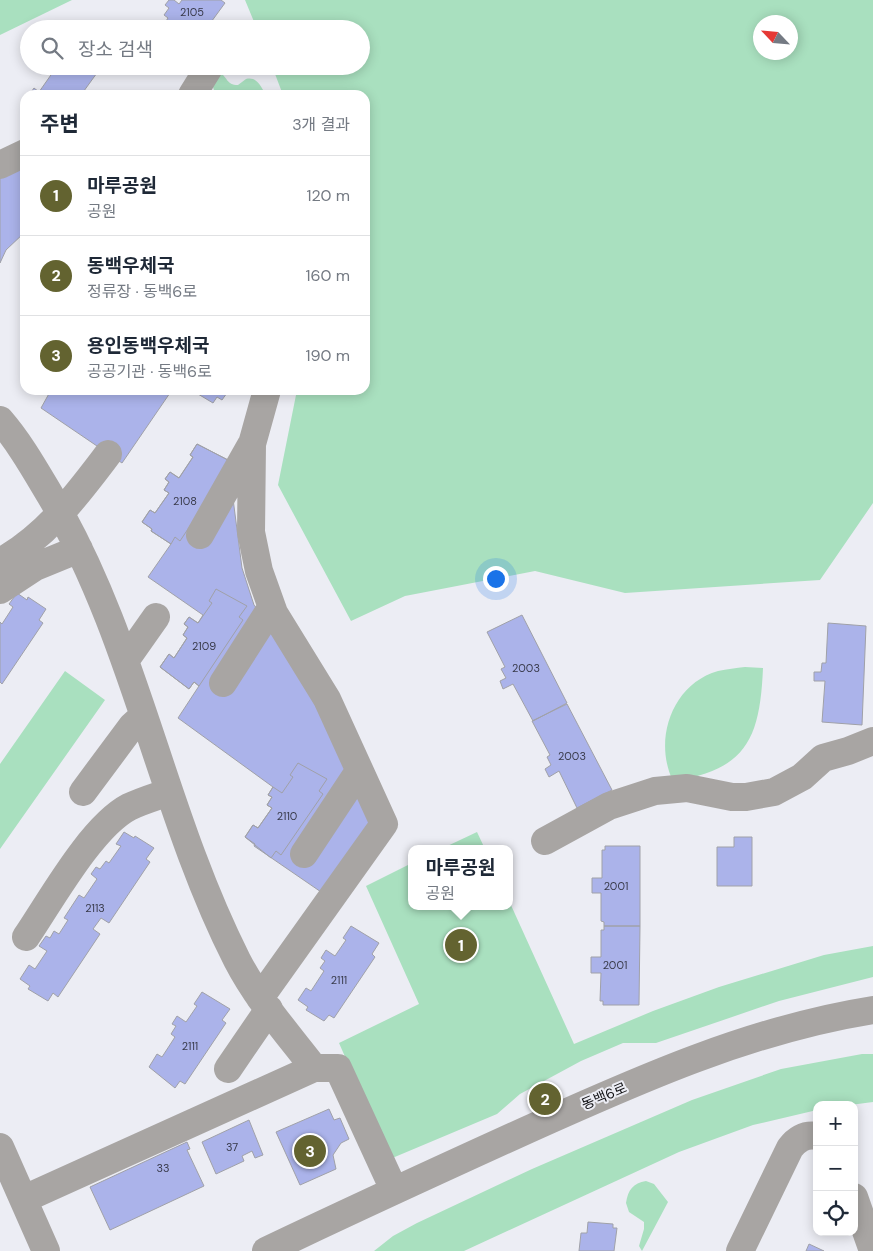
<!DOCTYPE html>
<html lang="ko">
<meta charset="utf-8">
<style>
:root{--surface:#fff;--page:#f6f6f7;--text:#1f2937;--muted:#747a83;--line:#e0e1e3;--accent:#636330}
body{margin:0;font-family:"DM Sans","Noto Sans KR",sans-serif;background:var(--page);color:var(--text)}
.controls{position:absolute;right:15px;bottom:15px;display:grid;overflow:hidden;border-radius:10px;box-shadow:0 2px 12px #0003}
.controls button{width:45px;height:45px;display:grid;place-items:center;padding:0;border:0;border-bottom:1px solid var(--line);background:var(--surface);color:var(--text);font:25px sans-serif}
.compass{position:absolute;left:753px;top:15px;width:45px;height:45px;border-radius:50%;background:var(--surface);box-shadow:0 2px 12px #0003;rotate:296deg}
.you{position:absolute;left:495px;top:578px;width:18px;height:18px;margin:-12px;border:4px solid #fff;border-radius:50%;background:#1a73e8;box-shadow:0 0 0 8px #1a73e833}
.badge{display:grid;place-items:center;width:32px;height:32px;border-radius:50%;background:var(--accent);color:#fff;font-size:16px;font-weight:700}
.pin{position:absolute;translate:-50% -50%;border:2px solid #fff;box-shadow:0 1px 5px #0006}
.popup{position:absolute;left:408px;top:845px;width:105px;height:65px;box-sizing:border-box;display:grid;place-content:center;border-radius:10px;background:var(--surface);filter:drop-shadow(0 1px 4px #0005);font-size:16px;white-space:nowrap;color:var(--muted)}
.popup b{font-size:19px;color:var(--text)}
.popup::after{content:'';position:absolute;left:50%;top:100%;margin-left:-10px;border:10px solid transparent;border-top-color:var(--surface)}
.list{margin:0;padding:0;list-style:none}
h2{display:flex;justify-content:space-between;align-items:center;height:65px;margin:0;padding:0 20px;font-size:21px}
h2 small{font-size:16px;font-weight:400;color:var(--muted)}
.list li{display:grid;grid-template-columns:32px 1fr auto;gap:15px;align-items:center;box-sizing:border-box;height:80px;padding:0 20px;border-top:1px solid var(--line)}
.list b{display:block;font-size:19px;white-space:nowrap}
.list p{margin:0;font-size:16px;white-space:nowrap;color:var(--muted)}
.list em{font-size:16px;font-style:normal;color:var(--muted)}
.icon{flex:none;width:28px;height:28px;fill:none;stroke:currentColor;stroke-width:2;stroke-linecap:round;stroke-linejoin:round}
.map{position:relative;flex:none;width:873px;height:1251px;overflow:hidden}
.search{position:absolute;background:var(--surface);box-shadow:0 2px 12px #0003;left:20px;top:20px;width:350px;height:55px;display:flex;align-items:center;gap:12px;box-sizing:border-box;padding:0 18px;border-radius:28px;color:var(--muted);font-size:19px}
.panel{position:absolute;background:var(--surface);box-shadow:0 2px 12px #0003;left:20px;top:90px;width:350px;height:305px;border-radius:15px}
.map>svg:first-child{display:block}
</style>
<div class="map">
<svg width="873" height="1251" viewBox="0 0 873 1251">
<rect width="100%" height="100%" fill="#ecedf4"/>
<path fill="#a9e0bf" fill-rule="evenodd" d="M0,0H72L0,35Z
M245,0H873V503L820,580L625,593L535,571L405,596L351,621L278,485L297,390H365V95H283L272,66H361V29H257ZM760,22H790V52H760Z
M219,72C228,77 226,85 238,85L246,79C257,76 261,87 266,95H212L214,90L212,84Z
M745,667L763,668C760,738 747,770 673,781C653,740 672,684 718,671C727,669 736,668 745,667Z
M65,671L105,700L0,849V764Z
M477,832L485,849H441Z
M412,863V906H510V903L574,1044L653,1011L719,987L824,955L873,946V977L779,1001L656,1043H623L581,1061L520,1094L497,1114L390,1159L339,1043L419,1004L366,886Z
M862,1054H873V1102L850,1105H817V1110L753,1125L679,1152L464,1251H374L393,1236L417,1223L532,1169L692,1100L781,1069Z
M646,1181L654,1184L668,1202L642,1251L639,1246L644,1229V1222L629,1212L626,1203C628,1190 633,1183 646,1181Z"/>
<path fill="#abb3ea" stroke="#a0a1a8" d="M169,0H174L179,4L182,0H221L225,3L206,29H161L168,18L164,15L169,8L165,5Z
M50,66H102L81,95H29L34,88L39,92L53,72L48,69Z
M25,163V232L6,250L0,263V174Z
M51,390H172L122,463L41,408Z
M229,390L222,400L217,397L213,403L193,391Z
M197,444L228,460L224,475L180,541L175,537L171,544L151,531L152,529L142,522L150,510L155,513L169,493L164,490L169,482L165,479L170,472L179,478L193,457L190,455Z
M197,444L228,460L242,568L254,605L286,647L373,820L324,894L254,846L255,844L245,837L253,825L258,828L272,808L267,805L272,797L268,795L273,787L178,718L199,686L194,682L189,689L160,667L169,654L174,658L187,638L183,635L188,627L184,624L189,617L198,623L203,615L148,577L171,544L151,531L152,529L142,522L150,510L155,513L169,493L164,490L169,482L165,479L170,472L179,478L193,457L190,455Z
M216,589L247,606L239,617L243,620L199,686L194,682L189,689L160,667L169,654L174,658L187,638L183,635L188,627L184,624L189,617L198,623L212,603L209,601Z
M17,593L27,600L28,597L46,609L39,620L43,623L2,684L0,682V622L2,624L13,607L9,604Z
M522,615L567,703L533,721L513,684L503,689L500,681L506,678L501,669L505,667L487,632Z
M828,623L866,626L862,725L822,722L825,681H814V672H821L822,663H826Z
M567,704L612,790L577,808L559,771L549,777L545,769L551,765L547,757L550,755L532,721Z
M298,763L327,779L319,791L323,794L281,855L276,851L271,858L245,837L253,825L258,828L272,808L267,805L272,797L268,795L273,787L282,793L293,777L290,775Z
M124,832L134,838L135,836L154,848L146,859L150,862L109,923L101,918L93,929L100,934L58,997L53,993L48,1001L28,989L30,986L20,979L29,965L35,969L47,951L39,946L46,936L50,938L54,931L59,934L68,920L64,918L79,895L84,898L97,879L91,874L96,867L100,869L106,861L109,863L121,846L116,844Z
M734,837H752V886H717V847H734Z
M605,846H640V926H604V922L601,921V893H592V878H602V850H605Z
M351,926L379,943L372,954L375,957L334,1018L329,1015L324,1021L306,1010L308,1007L298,1000L306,988L311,991L324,971L320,968L325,961L321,958L326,950L335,956L346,940L343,938Z
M604,926H640L639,1005H603V1001H600L601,973H591V957H601V930H604Z
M202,992L230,1009L222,1020L226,1023L185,1084L180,1081L175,1088L149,1067L157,1054L162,1057L175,1037L171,1034L176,1026L172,1024L177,1016L186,1022L197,1006L194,1004Z
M329,1109L334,1120L340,1118L349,1139L341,1143L333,1155L336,1169L300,1185L276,1132Z
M249,1120L263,1155L255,1158L252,1151L242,1156L244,1161L216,1174L202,1142Z
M187,1142L190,1149L187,1150L204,1186L110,1230L90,1187Z
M588,1222L613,1224V1228H617L614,1251H579L581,1233H587Z
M809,1244L824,1251H806Z"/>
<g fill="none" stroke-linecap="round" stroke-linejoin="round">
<path stroke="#a8a5a3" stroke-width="28" d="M192,95L210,66
M0,165L25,153
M0,420C20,443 35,470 50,495C136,640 161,810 237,960C257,999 287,1033 314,1068
M200,535L251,445
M0,562C47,536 76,496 108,454
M0,590L35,567L79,549
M125,661L156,617
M223,683L271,608
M83,792L132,726L143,716
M545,841L609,806L655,791L687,788L732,797H746L774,792L802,777L823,758L848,751L873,741
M304,854L359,771
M26,937C50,902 91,827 129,807C141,801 155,797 169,792
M260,998L384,824L327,699L274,613L259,571L251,532L252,444L267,390
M228,1069L269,1009
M0,1147L46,1251
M854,1197L873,1251
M24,1199L314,1068H338L394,1190
M266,1251C352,1210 439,1170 527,1130C638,1080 752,1029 873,1010
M740,1251L790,1148C797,1139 805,1134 817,1136"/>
</g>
<g text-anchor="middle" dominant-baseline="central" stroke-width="4" stroke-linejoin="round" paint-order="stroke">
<g font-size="11" fill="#383a4a">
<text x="192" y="12">2105</text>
<text x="185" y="501">2108</text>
<text x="204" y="646">2109</text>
<text x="526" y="668">2003</text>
<text x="572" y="756">2003</text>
<text x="287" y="816">2110</text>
<text x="616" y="886">2001</text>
<text x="95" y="908">2113</text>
<text x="615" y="965">2001</text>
<text x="339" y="980">2111</text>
<text x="190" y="1046">2111</text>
<text x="232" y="1147">37</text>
<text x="163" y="1168">33</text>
</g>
<g font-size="14" fill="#111114" stroke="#ecedf4">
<text transform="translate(604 1096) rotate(-23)">동백6로</text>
</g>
</g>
</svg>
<div class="controls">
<button>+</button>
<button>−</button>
<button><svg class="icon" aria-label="locate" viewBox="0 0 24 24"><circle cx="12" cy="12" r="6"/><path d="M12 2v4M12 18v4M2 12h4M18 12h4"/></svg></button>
</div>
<svg class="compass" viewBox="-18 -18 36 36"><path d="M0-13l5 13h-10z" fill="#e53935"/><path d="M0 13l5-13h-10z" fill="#747a83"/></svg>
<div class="you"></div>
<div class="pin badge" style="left:461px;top:945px">1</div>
<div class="popup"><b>마루공원</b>공원</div>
<div class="pin badge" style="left:545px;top:1099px">2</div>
<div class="pin badge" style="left:310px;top:1151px">3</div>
<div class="search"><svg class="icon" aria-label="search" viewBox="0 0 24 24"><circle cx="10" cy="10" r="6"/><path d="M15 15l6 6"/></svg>장소 검색</div>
<section class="panel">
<h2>주변<small>3개 결과</small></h2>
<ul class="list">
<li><span class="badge">1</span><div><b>마루공원</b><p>공원</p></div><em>120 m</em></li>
<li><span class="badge">2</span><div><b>동백우체국</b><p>정류장 · 동백6로</p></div><em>160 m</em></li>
<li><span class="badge">3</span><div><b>용인동백우체국</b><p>공공기관 · 동백6로</p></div><em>190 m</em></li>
</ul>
</section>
</div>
